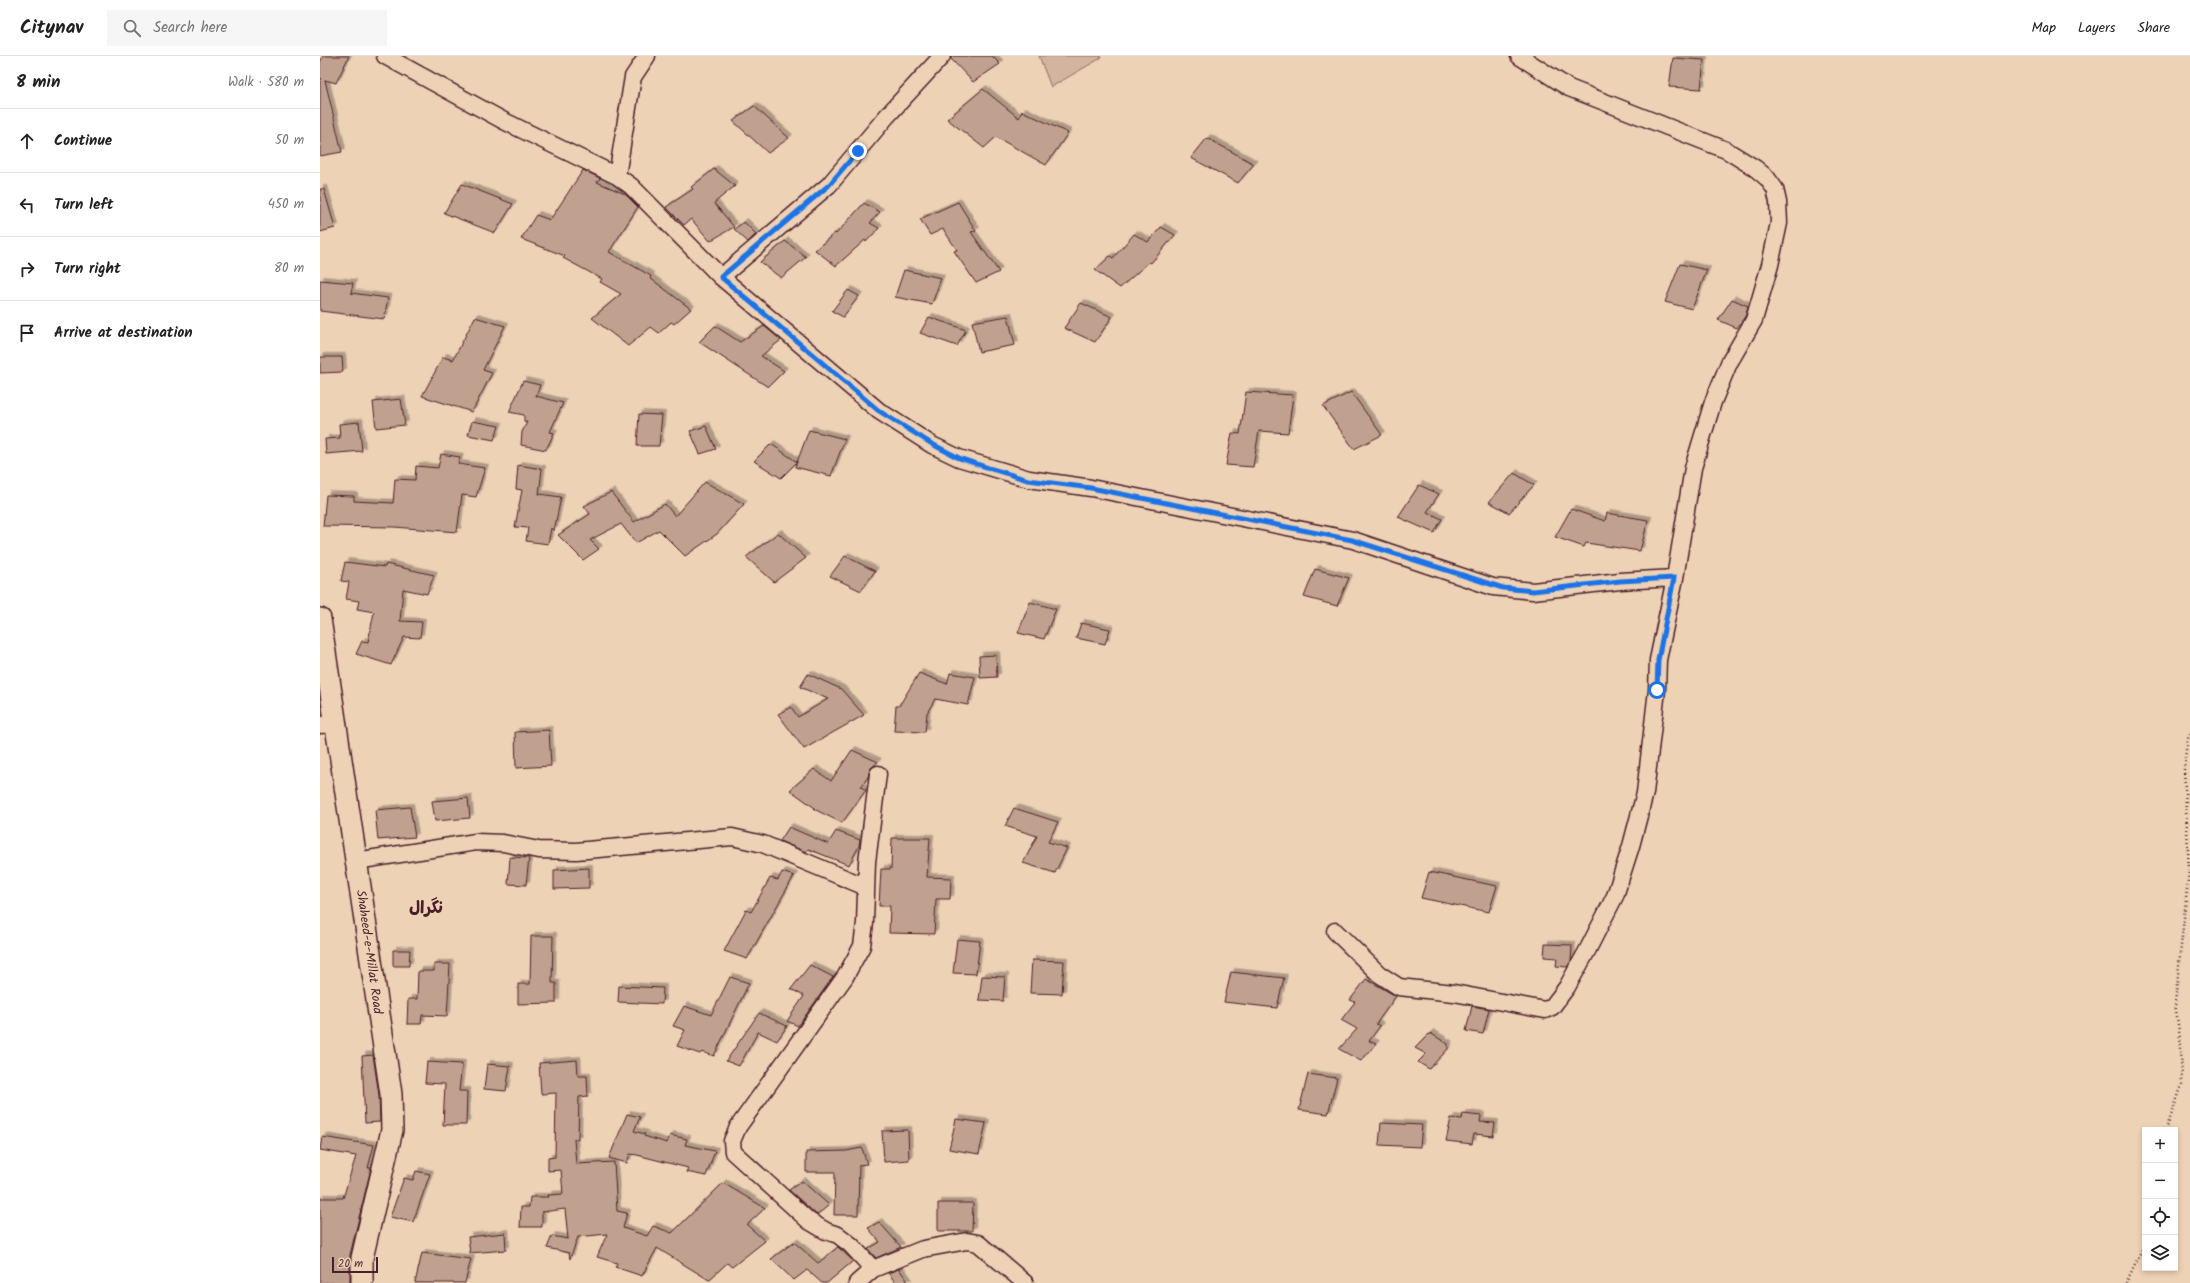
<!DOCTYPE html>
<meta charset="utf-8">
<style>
:root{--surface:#fff;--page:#f6f6f6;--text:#202124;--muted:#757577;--line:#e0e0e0}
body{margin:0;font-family:Kalam,"Playpen Sans Arabic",sans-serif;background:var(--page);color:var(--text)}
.controls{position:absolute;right:12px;bottom:12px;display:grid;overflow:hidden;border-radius:0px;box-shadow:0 2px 6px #0003}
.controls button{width:36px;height:36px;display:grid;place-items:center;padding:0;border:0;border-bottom:1px solid var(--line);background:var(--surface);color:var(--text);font:20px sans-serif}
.scale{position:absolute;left:12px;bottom:10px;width:46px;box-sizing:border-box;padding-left:4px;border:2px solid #4a1f2b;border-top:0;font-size:11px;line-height:14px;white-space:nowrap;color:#4a1f2b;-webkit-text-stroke:3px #eed2b5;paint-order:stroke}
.stop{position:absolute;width:12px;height:12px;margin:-9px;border:3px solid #1a73e8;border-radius:50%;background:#fff}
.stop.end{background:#1a73e8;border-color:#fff;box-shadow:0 1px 4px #0008}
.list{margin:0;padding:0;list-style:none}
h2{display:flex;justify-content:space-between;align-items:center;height:52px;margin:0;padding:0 16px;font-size:17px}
h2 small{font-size:13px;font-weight:400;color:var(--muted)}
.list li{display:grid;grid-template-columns:26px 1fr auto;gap:12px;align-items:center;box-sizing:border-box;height:64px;padding:0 16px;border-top:1px solid var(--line)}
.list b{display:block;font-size:15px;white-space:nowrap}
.list em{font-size:13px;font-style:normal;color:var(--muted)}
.icon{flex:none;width:22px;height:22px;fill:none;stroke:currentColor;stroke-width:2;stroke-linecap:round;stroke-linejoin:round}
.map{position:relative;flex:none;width:1870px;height:1227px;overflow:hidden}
header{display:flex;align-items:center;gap:24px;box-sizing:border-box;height:56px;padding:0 20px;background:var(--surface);border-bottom:1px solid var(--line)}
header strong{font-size:19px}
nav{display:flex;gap:22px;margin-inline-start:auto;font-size:14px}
.search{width:280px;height:36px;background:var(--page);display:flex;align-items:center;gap:10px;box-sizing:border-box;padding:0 14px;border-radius:0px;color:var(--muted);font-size:15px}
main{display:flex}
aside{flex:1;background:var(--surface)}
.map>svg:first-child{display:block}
</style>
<header>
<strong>Citynav</strong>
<div class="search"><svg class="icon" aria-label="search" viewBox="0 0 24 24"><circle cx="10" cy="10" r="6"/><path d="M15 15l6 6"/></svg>Search here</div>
<nav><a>Map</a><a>Layers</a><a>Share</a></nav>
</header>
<main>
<aside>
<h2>8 min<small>Walk · 580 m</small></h2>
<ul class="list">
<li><svg class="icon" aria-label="ahead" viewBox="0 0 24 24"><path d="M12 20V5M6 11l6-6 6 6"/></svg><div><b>Continue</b></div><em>50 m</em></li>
<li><svg class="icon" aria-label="left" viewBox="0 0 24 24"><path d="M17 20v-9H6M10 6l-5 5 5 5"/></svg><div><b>Turn left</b></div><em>450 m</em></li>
<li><svg class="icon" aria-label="right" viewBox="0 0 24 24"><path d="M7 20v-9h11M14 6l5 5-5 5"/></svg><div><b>Turn right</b></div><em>80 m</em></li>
<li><svg class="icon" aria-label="arrive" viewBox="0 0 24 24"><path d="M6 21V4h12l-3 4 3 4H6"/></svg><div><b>Arrive at destination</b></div></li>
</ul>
</aside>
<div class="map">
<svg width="1870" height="1227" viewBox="0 0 1870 1227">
<defs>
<filter id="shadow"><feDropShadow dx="3.5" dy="-3.5" stdDeviation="0" flood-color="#0004"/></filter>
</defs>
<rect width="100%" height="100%" fill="#eed2b5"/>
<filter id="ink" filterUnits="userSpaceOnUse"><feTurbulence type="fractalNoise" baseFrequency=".025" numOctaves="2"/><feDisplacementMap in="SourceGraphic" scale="8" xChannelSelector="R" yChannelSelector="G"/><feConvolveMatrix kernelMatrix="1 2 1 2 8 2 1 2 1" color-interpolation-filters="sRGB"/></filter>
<g filter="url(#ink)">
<path fill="#d3b49f" stroke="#8e6a65" d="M719,0H780L781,2L731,31Z"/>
<path fill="#c0a08e" stroke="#4a1f2b" filter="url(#shadow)" d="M3,0H29L16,27L5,24L22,96L0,100V23H2L0,22V7Z
M631,0H672L680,8L653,26L631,3Z
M1353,2L1384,4L1381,33L1349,31Z
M663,33L699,62L702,55L748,77L726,109L676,81L664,92L627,63Z
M434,50L469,82L448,97L413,65Z
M887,82L934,108L918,127L871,102Z
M394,113L415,130L394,147L414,171L390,185L371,163L364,169L346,151L373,133L371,131Z
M263,114L280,122L277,126L305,138L318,151L289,196L331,220L330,222L371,253L354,268L351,266L339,277L331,271L308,290L272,262L301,238L280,226L282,223L243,202L245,200L201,183L216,159L230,164Z
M142,128L193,148L175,177L124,157Z
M0,133H4L15,172L0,176Z
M638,146L656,175L651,176L679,216L656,227L634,195L637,194L623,173L610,179L600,163Z
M544,147L560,156L550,167L559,172L546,186L545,184L516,210L495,194L515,177L516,178Z
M424,166L436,178L428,186L414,173Z
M841,171L855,179L831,207L829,206L800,232L775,214L790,200L793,202L814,178L828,186Z
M465,185L486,201L461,222L440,206Z
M1360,208L1387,214L1372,253L1345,246Z
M584,214L621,222L612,248L575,241Z
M0,224L33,227L31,237L68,242L64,263L0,255Z
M528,234L539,240L523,261L512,255Z
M1412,243L1428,250L1426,259L1417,272L1398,264Z
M761,247L792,261L775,286L744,272Z
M688,260L695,289L659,296L652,266Z
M155,261L185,270L163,314L172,317L152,356L102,340L123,301L133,304Z
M609,261L646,274L637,290L600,277Z
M395,270L420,286L444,270L461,284L441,300L464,315L448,331L379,286Z
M0,301H22L23,316L0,317Z
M203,325L220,329L216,340L243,347L230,376L234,377L226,394L201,389L202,376L207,366L204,365V359L189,356Z
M926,336L973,339L968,377L939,375L933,411L906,409L912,377L920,378Z
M1031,336L1062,379L1034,393L1003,350Z
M81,343L85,369L56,372L53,346Z
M319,358L342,359L339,390H317Z
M152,365L179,370L174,384L148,379Z
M39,366L42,395L6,398L5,383L20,382L19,368Z
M386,370L396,393L380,398L370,375Z
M489,374L525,383L511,420L475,411L477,406L461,422L434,405L451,388L477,406Z
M121,398L140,401L138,408L165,412L156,441L142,439L137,476L74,471L3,470L6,439L34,440V445L73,447L75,423L95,424L96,410L118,412Z
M198,409L222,413L219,438L241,441L234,475L231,472L228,488L206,485L208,472L195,471L202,434L196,433Z
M1194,417L1214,429L1189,457L1169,446Z
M385,426L424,448L397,478L365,500L339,474L316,487L301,468L270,484L279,493L263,504L238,479L270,458L264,450L291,436L314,466L345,448L355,460Z
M1099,429L1119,438L1107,456L1122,463L1114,477L1078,461Z
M1251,453L1285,465L1287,457L1328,464L1320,495L1266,487L1264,491L1235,481Z
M458,477L486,502L454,526L426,501Z
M525,500L555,515L541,535L510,520Z
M25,506L65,511L66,508L114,519L107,538L83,533L80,565L102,566L100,582L84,581L71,609L36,598L42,585L48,586L54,556L37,553L39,545L26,543L29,526L21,525Z
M995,513L1029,522L1017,550L984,541Z
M710,546L736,553L724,583L698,577Z
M761,567L790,573L785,588L756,582Z
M676,599L677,621L660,622L659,600Z
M599,617L627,628L630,617L655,621L648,649L615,643L607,657L605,676L574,675L576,650H579Z
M488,618L521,633L544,659L484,693L458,658L471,651L478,661L508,643L480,631Z
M229,674L231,710L196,712L195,676Z
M532,694L558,706L550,713L548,721L541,731L546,734L522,767L494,753L495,752L470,734L494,713L511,725Z
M148,742L150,762L115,765L112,745Z
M90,751L95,781L58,784L55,754Z
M694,752L738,766L728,786L747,792L735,817L703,807L717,780L685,770Z
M469,771L508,788L516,775L540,784L539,790L529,809L488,793L486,796L460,785Z
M572,782H610L607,821L631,822L630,843H616L614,878L569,877L570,850H559L561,813H571Z
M190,801L209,802L206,829L188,828Z
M269,812V832L234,833V814Z
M462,816L474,820L427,903L404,895L426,854L431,856L450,822L458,824Z
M1109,816L1177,830L1169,856L1101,842Z
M211,880H233L232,927H236V947L198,948V928H210Z
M637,883L660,885L656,918L633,917Z
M1225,888L1252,889L1251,905L1247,911L1236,910L1237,902L1224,901Z
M73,894H90L89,910H73Z
M712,904L744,905L742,938L710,937Z
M114,908H130L127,960L102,959L101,968H87L88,943H97L98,915H114Z
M490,909L513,921L478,970L467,965L484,940L471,933Z
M911,916L964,922L957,952L904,946Z
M662,920L685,921L683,945L659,944Z
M410,921L429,927L394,1000L382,996L380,998L357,990L365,974L353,970L364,950L391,959Z
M1046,923L1076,940L1056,968L1060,970L1049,985L1056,988L1041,1005L1019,993L1037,973L1021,964L1035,946L1030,944Z
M299,930L343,932L342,948L298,946Z
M1152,950L1169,953L1163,978L1146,975Z
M439,957L467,970L457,985L438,976L419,1010L406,1005Z
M1110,977L1128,988V993L1109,1013L1098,1006L1106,998L1095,992Z
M53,999L59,1039L60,1066L45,1067L42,1000Z
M257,1004L258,1020H267L268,1040L259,1041L258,1083H254L256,1108L294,1106L297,1155L307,1157L303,1172L327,1180L333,1170L352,1177L403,1127L445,1152L427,1169L445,1185L412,1211L407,1207L389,1224L337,1192L322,1220L295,1211L297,1207L277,1201L287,1178L258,1181L250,1203L249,1197L227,1192L232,1180L248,1183L245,1153L222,1156V1171H200L201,1151H209L210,1141H229L228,1139L243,1138L241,1114L228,1115V1102L235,1101L236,1037L221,1038L219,1007Z
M107,1006L142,1008L139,1035H147L146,1069H123L125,1028L105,1027Z
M167,1008L190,1010L186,1035L164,1033Z
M988,1018L1017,1022L1008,1058L979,1054Z
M307,1058L320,1061L314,1075L325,1078L324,1080L347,1087L350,1079L367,1083L365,1089L395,1095L386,1120L366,1116L368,1112L317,1099L310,1098L307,1107L289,1102Z
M1143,1058L1161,1060L1160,1066L1175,1067L1173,1080L1154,1078L1152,1088L1126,1085L1131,1062L1142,1063Z
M636,1063L666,1067L659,1098L629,1093Z
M1061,1067L1102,1069L1100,1091L1059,1089Z
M588,1074L589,1104L564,1106L562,1075Z
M2,1081L54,1089L48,1112H51L30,1199V1227H0V1142H23L36,1100L0,1094Z
M542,1092L547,1108L539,1109L538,1159H514L515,1116H486V1096L526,1095Z
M96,1115L110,1118L93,1166L70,1161L84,1122L93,1124Z
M482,1125L509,1149L497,1159L469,1134Z
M618,1147H653L652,1175H618Z
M559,1166L581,1191L556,1202L548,1193L560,1186L548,1172Z
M185,1177L186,1194L150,1197L148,1181Z
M474,1186L498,1207L518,1191L533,1205L507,1227H502L487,1214L474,1224L451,1203Z
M102,1197L151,1203L145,1227H95Z
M579,1213L589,1227H576L568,1217Z"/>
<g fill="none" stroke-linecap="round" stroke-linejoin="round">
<defs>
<path id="minor" d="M65,0L184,65L297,120L311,130L401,221L559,355L612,389L639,402L709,423L771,432L1033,484L1173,531L1213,535L1300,525L1355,522
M297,120L313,21L327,0
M401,221L509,129L567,60L622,0
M0,669L15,668
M36,805L156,786L183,787L219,794L256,795L412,781L443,788L546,831
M1015,875L1059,918L1079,931L1134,937L1225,954L1232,951L1247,931L1267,895L1295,840L1311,790L1325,737L1337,634L1338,604L1355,522L1373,412L1393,346L1409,307L1434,264L1450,209L1459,167L1458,146L1455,133L1447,122L1435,112L1406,94L1249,32L1199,0
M553,1213L531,1189L518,1179L506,1175L489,1165L413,1096L412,1085L418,1071L525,921L542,890L545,867L547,806L558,718
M537,1227L553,1213L603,1193L647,1185L658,1187L705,1227"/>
<path id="major" d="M0,563L71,1038L72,1074L42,1202V1227"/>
</defs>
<use href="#minor" stroke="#4a1f2b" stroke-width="19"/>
<use href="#major" stroke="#4a1f2b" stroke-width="24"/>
<path stroke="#4a1f2b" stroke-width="2.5" stroke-dasharray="1 3" stroke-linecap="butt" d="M1846,1074L1862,1029L1861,989L1855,947L1869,814L1864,713L1867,684L1870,678
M1806,1227L1825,1187"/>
<use href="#minor" stroke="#eed2b5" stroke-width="16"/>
<use href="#major" stroke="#eed2b5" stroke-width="21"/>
</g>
</g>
<g fill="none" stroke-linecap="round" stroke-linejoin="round" filter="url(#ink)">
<path stroke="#1a73e8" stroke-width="5" d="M538,95L509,129L401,221L559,355L612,388L639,402L672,413L708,424L771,432L1032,484L1183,532L1213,535L1300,525L1354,522L1338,604L1337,634"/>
</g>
<g text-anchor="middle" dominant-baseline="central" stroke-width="4" stroke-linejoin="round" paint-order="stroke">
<g font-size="13" fill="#4a1f2b" stroke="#eed2b5">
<text transform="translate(49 896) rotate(82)">Shaheed-e-Millat Road</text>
</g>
<g font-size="17" font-weight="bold" fill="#4a1f2b" stroke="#eed2b5">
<text x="106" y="852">نگرال</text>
</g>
</g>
</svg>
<div class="controls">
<button>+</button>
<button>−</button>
<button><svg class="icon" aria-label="locate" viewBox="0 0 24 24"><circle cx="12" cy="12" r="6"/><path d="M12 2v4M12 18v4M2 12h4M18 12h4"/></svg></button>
<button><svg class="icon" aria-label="layers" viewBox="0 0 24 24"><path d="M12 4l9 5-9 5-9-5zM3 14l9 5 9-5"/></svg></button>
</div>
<div class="scale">20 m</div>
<div class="stop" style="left:1337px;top:634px"></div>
<div class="stop end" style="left:538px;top:95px"></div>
</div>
</main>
